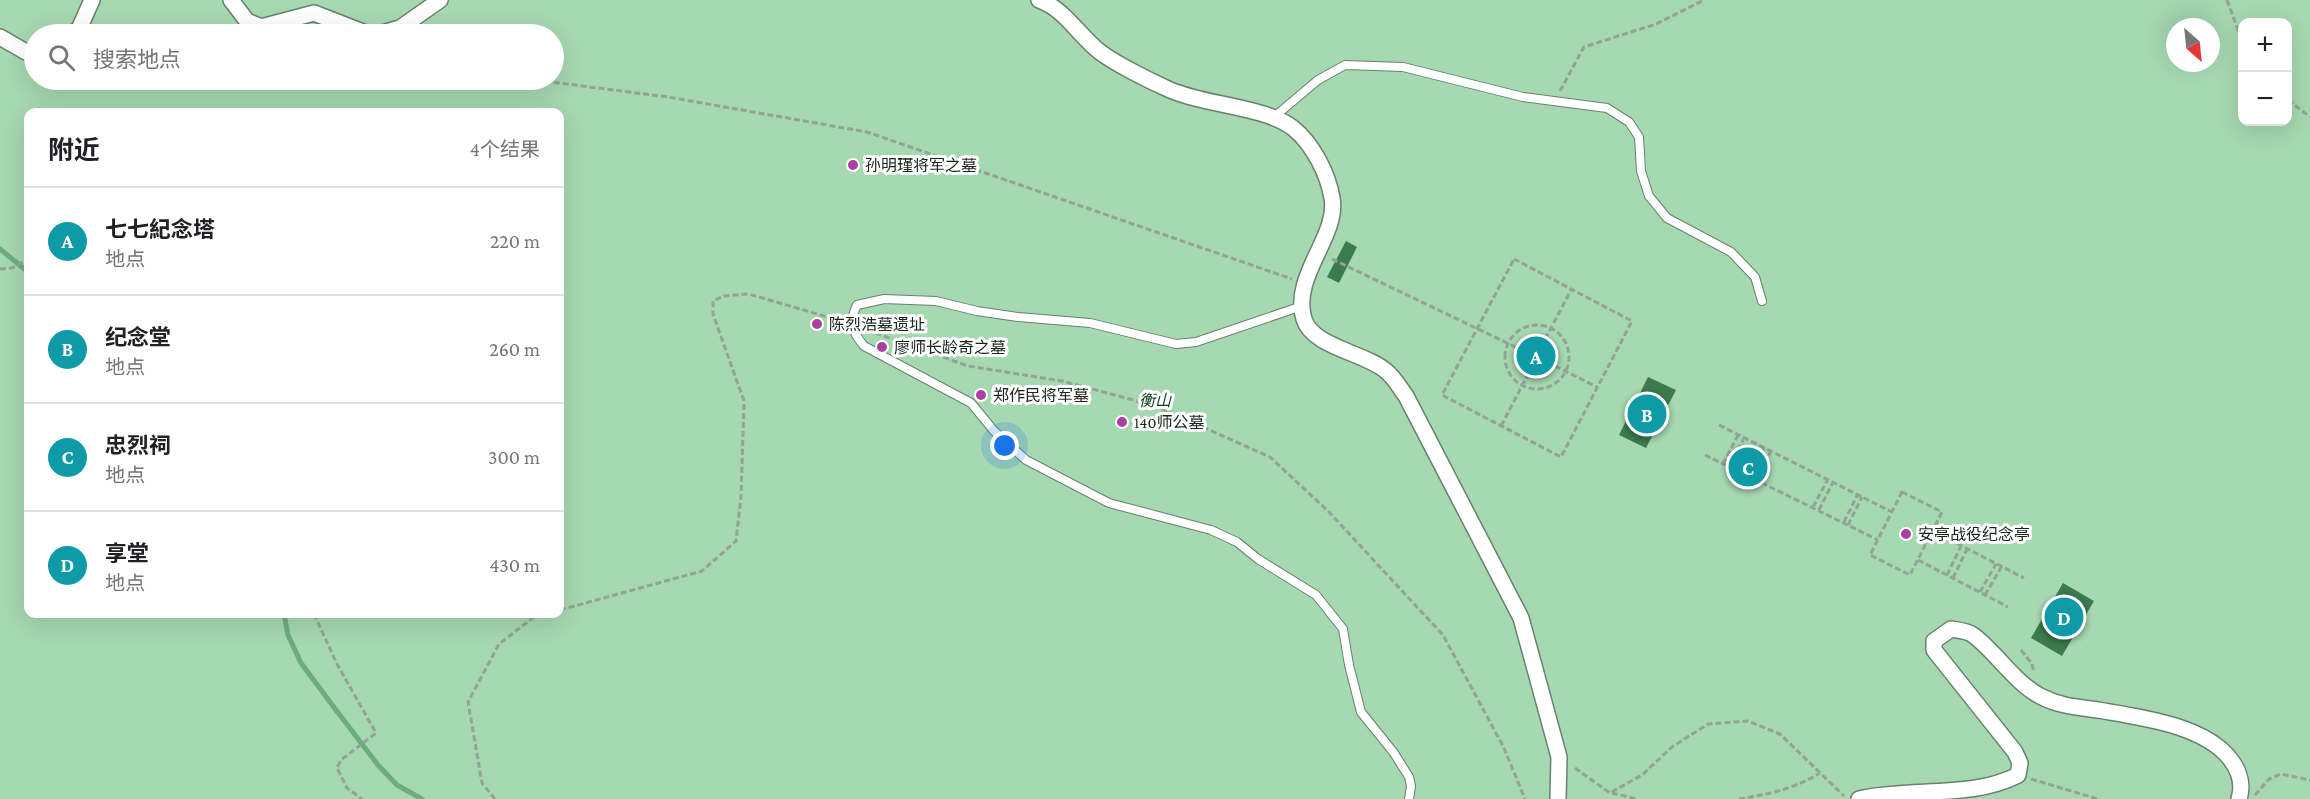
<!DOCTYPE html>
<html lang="zh">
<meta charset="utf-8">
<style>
:root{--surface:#fff;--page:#f6f6f6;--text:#202124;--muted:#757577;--line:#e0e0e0;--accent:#1a73e8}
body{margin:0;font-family:"Crimson Pro","Noto Sans SC",serif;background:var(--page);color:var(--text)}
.controls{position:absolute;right:18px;top:18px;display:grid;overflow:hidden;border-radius:12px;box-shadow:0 6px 24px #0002}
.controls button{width:54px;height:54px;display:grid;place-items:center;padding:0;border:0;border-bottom:2px solid var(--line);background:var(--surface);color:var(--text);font:30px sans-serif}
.compass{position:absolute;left:2166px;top:18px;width:54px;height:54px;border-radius:50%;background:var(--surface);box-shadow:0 6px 24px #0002;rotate:153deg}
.you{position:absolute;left:1005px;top:446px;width:21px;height:21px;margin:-15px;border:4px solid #fff;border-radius:50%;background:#1a73e8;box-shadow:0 0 0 9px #1a73e833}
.badge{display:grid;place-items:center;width:39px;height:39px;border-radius:50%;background:var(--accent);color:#fff;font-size:20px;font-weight:700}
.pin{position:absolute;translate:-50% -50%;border:3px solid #fff;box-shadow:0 2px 6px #0006}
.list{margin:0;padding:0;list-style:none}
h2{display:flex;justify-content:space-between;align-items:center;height:78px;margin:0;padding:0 24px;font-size:26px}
h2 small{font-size:20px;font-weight:400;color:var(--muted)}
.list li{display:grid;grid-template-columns:39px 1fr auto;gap:18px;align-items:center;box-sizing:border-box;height:108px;padding:0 24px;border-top:2px solid var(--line)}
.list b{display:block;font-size:22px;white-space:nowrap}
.list p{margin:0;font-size:20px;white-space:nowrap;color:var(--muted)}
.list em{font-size:20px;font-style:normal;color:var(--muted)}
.icon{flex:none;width:33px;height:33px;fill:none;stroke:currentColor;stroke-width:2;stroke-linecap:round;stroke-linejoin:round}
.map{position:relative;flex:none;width:2310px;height:799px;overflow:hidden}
.search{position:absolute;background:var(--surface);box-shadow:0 6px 24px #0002;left:24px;top:24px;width:540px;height:66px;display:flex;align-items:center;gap:15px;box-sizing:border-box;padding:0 21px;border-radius:33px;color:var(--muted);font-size:22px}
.panel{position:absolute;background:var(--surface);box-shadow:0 6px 24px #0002;left:24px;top:108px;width:540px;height:510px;border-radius:12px}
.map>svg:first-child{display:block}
</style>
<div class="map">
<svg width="2310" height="799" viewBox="0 0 2310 799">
<rect width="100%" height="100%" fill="#e3fde8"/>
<path fill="#a6d8b1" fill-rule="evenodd" d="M0,0H2310V799H0ZM2242,22H2288V122H2242ZM2175,27H2211V63H2175ZM34,34H554V80H34ZM28,112H560V614H28Z"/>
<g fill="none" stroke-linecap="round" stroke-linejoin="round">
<path stroke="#6cad7d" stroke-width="5" d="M0,249L28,272
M284,614L288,635L301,663L336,710L378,765L397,785L422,799"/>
</g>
<path fill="#3b7b4e" d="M1346,241L1357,247L1339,283L1327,277Z
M1648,377L1676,390L1646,448L1619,435Z
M2063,583L2094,601L2062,656L2031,638Z"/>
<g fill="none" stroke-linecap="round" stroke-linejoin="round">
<defs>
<path id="lane" d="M1274,117L1318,80L1345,65L1403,67L1523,97L1607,108L1629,122L1639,137L1641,171L1649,196L1667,218L1731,252L1755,277L1762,301
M1302,306L1196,342L1176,344L1090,323L1018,317L977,311L936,301L884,299L857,305C849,322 852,332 864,346L971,403L994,431L1026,460L1109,503L1211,530L1237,542L1258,559L1316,595L1343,629L1349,665L1361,712L1394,753L1409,777L1411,786L1409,799"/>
<path id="street" d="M231,0L247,21L261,27L314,13L368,34
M1039,0C1065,9 1079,36 1100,52C1116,64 1150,81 1168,89C1202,105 1264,106 1293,128C1313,144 1328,174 1332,198C1339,236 1291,276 1304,319C1312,347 1366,353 1386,371C1394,377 1400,388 1406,396L1521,618L1559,757L1558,799
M71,34L79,29L92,0
M379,34L400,28L440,0
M0,37L26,52L34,51
M1859,799C1911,787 1972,799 2018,775L2020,763L2015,752L1934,650V641L1951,629C1958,630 1968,631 1973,635C1995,651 2015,683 2040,696C2059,706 2077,707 2098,710C2139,717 2205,725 2231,760C2240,772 2243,786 2239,799"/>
</defs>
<use href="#lane" stroke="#69806e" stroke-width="10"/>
<use href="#street" stroke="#69806e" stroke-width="18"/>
<path stroke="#91a495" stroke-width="3" stroke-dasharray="6 3" stroke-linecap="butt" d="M2227,0L2242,41
M536,80L668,97L867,132L1292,279
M1560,91L1584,47L1656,24L1704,0
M2288,100L2310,117
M1332,259L1526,352L1531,342L1552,352L1542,372L1521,361L1526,352
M1514,259L1632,321L1561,457L1442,395Z
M0,269L12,268L28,259
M1505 357a32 32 0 1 1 64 0a32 32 0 1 1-64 0Z
M867,330L968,366L1062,381L1156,406L1270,457L1329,512L1443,635L1504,748L1525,799
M1541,347L1571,290
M1547,362L1597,387
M1639,396L1666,410
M1633,407L1660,421
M1628,417L1655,431
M1719,425L1892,512
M1501,426L1532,367
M1705,455L1878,540
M1723,464L1738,435
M1729,466L1744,438
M1749,476L1764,448
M1757,480L1771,451
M1902,492L1942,512L1910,575L1870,555Z
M1813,507L1828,479
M1819,510L1833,482
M1844,522L1858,494
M1848,525L1862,497
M1933,531L2024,578
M1918,560L2008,607
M1947,575L1961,546
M1953,578L1967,549
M1980,592L1996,564
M1985,595L2002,566
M560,610L702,571L736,541L741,497L744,401L713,314V301L724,296L749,294L841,321
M314,614L337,664L376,733L341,760L337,768L347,788L362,799
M2021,650L2032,664L2034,673
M1575,768L1610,793L1642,775L1672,747L1708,724L1748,721L1780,734L1844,796
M2031,779L2098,799
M1612,793L1637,799
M2255,795L2269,779L2281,774L2310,780
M495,799L482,783L468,702L499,644L534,617L546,614
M1739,799C1767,795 1796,788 1820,773"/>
<use href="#lane" stroke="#fff" stroke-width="8"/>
<use href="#street" stroke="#fff" stroke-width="15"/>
</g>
<g fill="#ab40a1" stroke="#fff" stroke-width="2">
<circle cx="853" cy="165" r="6"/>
<circle cx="817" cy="324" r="6"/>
<circle cx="882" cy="347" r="6"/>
<circle cx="981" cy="395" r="6"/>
<circle cx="1122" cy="422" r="6"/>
<circle cx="1906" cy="534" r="6"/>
</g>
<g text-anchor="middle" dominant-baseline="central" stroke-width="6" stroke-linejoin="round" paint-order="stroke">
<g font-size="16" fill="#1a231c" stroke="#fff" text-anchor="start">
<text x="865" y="165">孙明瑾将军之墓</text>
<text x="829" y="324">陈烈浩墓遗址</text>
<text x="894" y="347">廖师长龄奇之墓</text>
<text x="993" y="395">郑作民将军墓</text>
<text x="1134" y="422">140师公墓</text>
<text x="1918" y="534">安亭战役纪念亭</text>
</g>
<g font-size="16" font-style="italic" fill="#0d3f20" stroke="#fff">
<text x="1155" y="400">衡山</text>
</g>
</g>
</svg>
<div class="controls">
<button>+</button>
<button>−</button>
</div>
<svg class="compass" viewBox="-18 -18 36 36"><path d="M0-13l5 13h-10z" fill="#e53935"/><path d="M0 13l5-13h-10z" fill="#757577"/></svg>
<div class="you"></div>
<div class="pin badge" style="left:1536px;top:356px;background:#0f9aa8">A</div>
<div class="pin badge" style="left:1647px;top:414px;background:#0f9aa8">B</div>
<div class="pin badge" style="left:1748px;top:467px;background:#0f9aa8">C</div>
<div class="pin badge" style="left:2064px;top:617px;background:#0f9aa8">D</div>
<div class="search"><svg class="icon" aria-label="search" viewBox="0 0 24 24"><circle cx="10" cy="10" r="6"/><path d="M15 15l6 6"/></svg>搜索地点</div>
<section class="panel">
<h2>附近<small>4个结果</small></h2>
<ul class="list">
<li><span class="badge" style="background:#0f9aa8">A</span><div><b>七七紀念塔</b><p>地点</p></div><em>220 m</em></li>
<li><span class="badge" style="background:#0f9aa8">B</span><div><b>纪念堂</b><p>地点</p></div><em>260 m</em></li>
<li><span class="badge" style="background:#0f9aa8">C</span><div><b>忠烈祠</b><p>地点</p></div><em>300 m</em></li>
<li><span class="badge" style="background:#0f9aa8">D</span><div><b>享堂</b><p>地点</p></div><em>430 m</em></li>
</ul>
</section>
</div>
